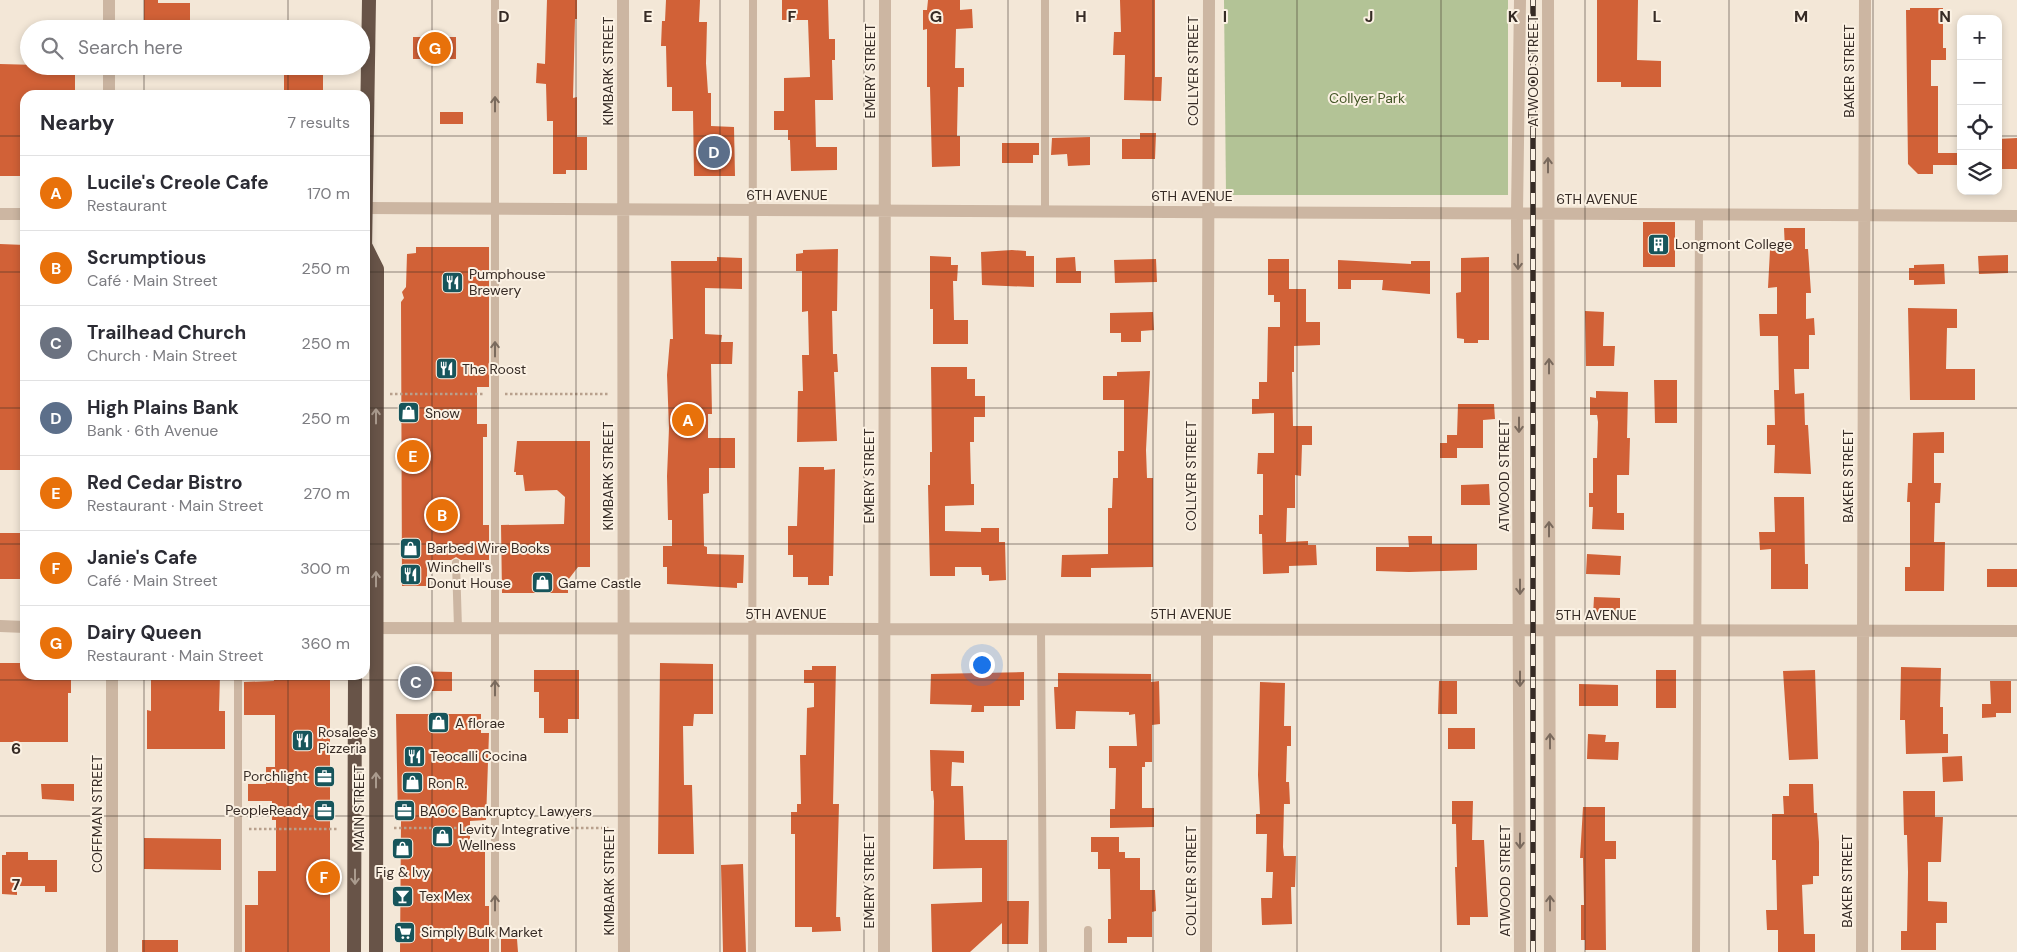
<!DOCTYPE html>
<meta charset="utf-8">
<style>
:root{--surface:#fff;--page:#f7f7f7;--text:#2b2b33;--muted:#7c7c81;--line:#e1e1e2;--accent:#2563eb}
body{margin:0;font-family:"DM Sans",sans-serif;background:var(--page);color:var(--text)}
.controls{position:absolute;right:15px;top:15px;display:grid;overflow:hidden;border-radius:10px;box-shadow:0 2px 8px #0003}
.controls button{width:45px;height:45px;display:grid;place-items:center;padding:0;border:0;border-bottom:1px solid var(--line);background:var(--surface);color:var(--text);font:25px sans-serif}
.you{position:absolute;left:981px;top:664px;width:18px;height:18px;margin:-12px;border:4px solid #fff;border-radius:50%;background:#1a73e8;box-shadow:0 0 0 8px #1a73e833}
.badge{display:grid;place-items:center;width:32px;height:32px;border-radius:50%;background:var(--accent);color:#fff;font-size:16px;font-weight:700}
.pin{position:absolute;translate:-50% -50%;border:2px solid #fff;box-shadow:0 1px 5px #0006}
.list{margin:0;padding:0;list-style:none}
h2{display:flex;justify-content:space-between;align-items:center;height:65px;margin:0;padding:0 20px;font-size:21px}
h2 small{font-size:16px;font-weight:400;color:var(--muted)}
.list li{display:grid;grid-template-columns:32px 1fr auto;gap:15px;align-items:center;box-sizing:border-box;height:75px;padding:0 20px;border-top:1px solid var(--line)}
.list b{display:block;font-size:19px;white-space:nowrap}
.list p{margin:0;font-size:16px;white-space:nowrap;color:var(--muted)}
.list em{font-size:16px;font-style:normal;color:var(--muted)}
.icon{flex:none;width:28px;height:28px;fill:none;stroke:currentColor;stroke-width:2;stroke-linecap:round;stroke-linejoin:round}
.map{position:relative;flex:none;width:2017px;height:952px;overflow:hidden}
.search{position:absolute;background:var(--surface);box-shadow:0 2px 8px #0003;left:20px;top:20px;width:350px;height:55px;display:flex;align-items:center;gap:12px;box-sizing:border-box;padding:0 18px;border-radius:28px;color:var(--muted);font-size:19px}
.panel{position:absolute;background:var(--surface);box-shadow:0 2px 8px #0003;left:20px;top:90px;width:350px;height:590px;border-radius:15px}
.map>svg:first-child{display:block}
</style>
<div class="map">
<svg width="2017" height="952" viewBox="0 0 2017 952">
<rect width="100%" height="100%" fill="#f3e7d7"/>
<path fill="#b3c396" d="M1224,0H1508V195H1226Z"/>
<path fill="#d16137" d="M144,0H158V3H190V29H144Z
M547,0H577V19H575L573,98L577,97V137H587V170H566V174H553V121H547L546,84L536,83L537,63L545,64Z
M666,0H700L699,22H707L706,63L708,93H711V126L734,127L735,176H694L693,111H672V87H667L666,46H661L662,21H665Z
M782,0H828L829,39H835V60H832L833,100H815L816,147H837V170L791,171L790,140H788V130H774V111H784V78L810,77L808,20H782Z
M928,0H960V10L972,9L973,28L956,29L955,68H964V87H958L957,136H960V166L932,167L930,87H927V29L923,30V10H927Z
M1120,0H1155V77H1162L1161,101L1124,100L1125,55H1113L1114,32H1121Z
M1597,0H1638L1637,60L1661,61V87H1621V82H1597Z
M1910,8H1943V48H1946V60H1931V86H1938V153H1961V165H1933V174H1918L1908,164L1906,10H1910Z
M413,37H456V59H413Z
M0,64L75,66V95H25V176H0Z
M284,66H323V95H284Z
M440,112H463V124H440Z
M1140,133H1156L1155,159H1122V139H1140Z
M1090,137V165L1068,166L1067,154L1051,155L1052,138Z
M2017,138V169H1998V139Z
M1002,143H1039V155H1033V163H1002Z
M1643,222H1675V267H1643Z
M1784,228H1805V249H1808L1811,293H1806V319L1814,318L1815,335H1809V369H1794L1795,394L1804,393L1805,425H1808L1811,474L1774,473L1775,445H1767V425H1775L1774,390H1779L1778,336H1760L1759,314H1777V287L1768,288L1770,250H1785Z
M0,244L25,245V470H0Z
M416,247H489V387H477V424H487V437H483V525H489V560H461L456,557L451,560H427V586H402L401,302L404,298L402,292L406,287L407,254L416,253Z
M838,249L837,311H832L833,354H837L838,372H834L837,441L797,442L798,391H803L802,355H809L808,311L802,312V271H796V254L803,253V250Z
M1012,250L1026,251V256H1034V287L982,285L981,252Z
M2008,255V273L1979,274L1978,256Z
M930,256L951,257V265H958L957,281H953L954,320H968V344H933V309H930Z
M717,257L742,258V289L705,288V334L722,335L721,342H733L732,364H711L712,414H708V438H735V468H709V493L703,494L704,546L707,547V554L744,555L743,583H737V588L667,584V567H663V546H672V520H668L667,476L669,428L667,375L670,339H673L671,261H717Z
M1075,257L1076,271H1081V283H1056V258Z
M1489,257V340H1478V343H1464V339L1457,338L1456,293L1461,292V258Z
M1156,259L1157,282L1115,283L1114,260Z
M1268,259H1289V289H1306V322H1320V345L1294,346V372H1292L1293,426H1312V445H1302L1301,476L1295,475V508H1287L1286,542L1308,541V545H1316L1317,565L1289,566V573L1263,574L1262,534H1259V515H1263V474H1257L1258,453H1274V413L1252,414V399H1259V382H1267L1268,327H1280V302H1274V295H1268Z
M1338,260L1411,264V261H1430V294L1382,290L1383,280H1351V289H1338Z
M1944,264L1945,284L1914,285V280H1909V268H1914V265Z
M1908,308L1957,309V328H1947L1946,369H1975V400H1910Z
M1585,311L1604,312L1603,346H1615L1614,366H1586Z
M1153,312L1154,330L1141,331V342H1121V333H1110V313Z
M931,367H967V379H975V396H985V417H974V442H970L971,484H974V505L945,506V531L981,532V528H999V542H1005L1006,580L989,581V575H982L981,567H955V576H930L928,485H930V452H932Z
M1150,371L1146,450L1147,478H1153V567L1091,568V577H1061L1062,555L1108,554V508H1112L1113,478H1118V451H1124V400H1103V376H1117V372Z
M1654,380H1677V423H1655Z
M1596,391L1628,392L1627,438H1630L1629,475H1617V513H1624V530L1592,529L1593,507H1589V493H1593V458H1597L1598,422L1597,415H1590V397L1596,398Z
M1458,404H1494L1495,419L1483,420V448H1457V458H1440V443H1447V435H1457Z
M1944,432V453H1934V483H1941L1940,503H1935L1934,542H1945L1944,591H1905V567H1910V502H1907L1908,483H1912L1913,433Z
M517,441H590V567H578L568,580V593H502L501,525L564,524L565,497L557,490L525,491L523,475H516V472H514Z
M799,467H824V470L835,469L833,576H829V585H808V577H793V555H788V526H797Z
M1489,484L1490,505H1461V485Z
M1774,497H1804L1805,564H1808V589H1771V549L1760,550L1759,532H1775Z
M0,533H25V579H0Z
M1408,536H1432V544H1477V570L1409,572L1376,571V547H1409Z
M1587,554L1621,556L1620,575L1586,574Z
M1987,569H2017V587H1987Z
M1594,597L1620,598V617L1593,616Z
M0,663H25V675H71V693H68V742H0Z
M660,663L713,664V714H694L693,726H683L684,785H692L694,854H658Z
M812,666H836L833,804H839L836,917H840L841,931L812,932V927H795V834H791V812H797V804H801L800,755H806L807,708L814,707V683H804V670H812Z
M1901,667L1941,668L1940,707H1943V734H1948V753L1906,754L1905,720H1900Z
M534,670H579V719H568V733H544V718H539V692H534Z
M1656,670H1676V708H1656Z
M1815,670L1818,759L1789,760L1783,671Z
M408,671L452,672V691H408Z
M1024,672V700H1020V706H984V712H971L972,705L930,704L931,674Z
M1058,673L1151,674V682L1159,681L1160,724L1152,725V762H1145V767H1142V808H1154V827L1110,828V809H1115L1116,768H1109V746H1137L1135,714L1129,715V712L1076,711L1075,729H1056L1054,687H1058Z
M151,675H220L219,711H225V749H147V710L151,711Z
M273,675H330V952H245V905H258V871H276V820H272V801H248V784H266V767H275V715H244V682L274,681Z
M1439,681H1457V714H1438Z
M1990,681H2011V713H1996V717L1982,718V704H1991Z
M1260,682L1285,683L1284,726H1291V746H1287L1286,782H1289L1290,804H1284L1283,847L1284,856H1296L1295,887H1291L1292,924L1262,925L1261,898H1272L1273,872H1266L1267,834H1256V814H1260L1258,775Z
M1579,684L1618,685V706H1579Z
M396,714H481V733H489L486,820L470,821V848H485V906H489V952H400L401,821H398Z
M1448,728H1475V749H1448Z
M1588,734L1606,735L1605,742H1619L1618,760L1587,759Z
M930,750L964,751V763L952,762L951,786H963L965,840H1007V901H1029L1028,944H1002V923L970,952H932L931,904L982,902V868L933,869L934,801L933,791H931Z
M1962,756L1963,781L1943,782L1942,757Z
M41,784H74V801L42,799Z
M1789,784H1813L1814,813H1817L1819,842V876H1813V884L1802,885L1804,934H1815V952H1778V930H1767L1766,910H1777L1776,860H1772V814H1784L1783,796H1789Z
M1903,791H1935V817H1943L1941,862H1928V901L1947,902V923H1936V950H1901V931H1907L1908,872L1907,835H1904Z
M1452,801H1473L1472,840H1484L1488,917H1470V925H1457L1455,867H1457L1456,824H1452Z
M1583,807H1605V841H1616V859H1605L1606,950H1585V940H1581V905H1584L1583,858H1580Z
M1091,837H1119V852H1125V858H1140V890H1155L1156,911L1152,912V937H1127V943H1108V919H1111L1110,869H1098V852H1091Z
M144,838L221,839V870L144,869Z
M6,852H28V860H57V892H45V886H17V895L2,894V855H6Z
M743,864L746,952H723L721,865Z
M501,939H517L518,952H501Z
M142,940H178V952H142Z"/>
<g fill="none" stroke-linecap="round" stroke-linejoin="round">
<path stroke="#b8a08c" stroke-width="2.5" stroke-dasharray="2.5 2.5" stroke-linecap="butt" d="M390,394H485
M505,394H610
M394,828H485
M506,828H610
M249,829H339"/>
<path stroke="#ccb6a2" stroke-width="8" d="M1045,211V0
M456,563L458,628
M1041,629L1043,952
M238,675V952
M495,952V0
M752,952L753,0
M1088,952V930
M1696,952L1699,214"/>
<path stroke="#ccb6a2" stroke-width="12" d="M623,0L624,952
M1548,0L1550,952
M367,208L2017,216
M0,214H25
M0,626L25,627
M365,628L2017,631
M884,952L885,0
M1520,952L1517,213L1520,0
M1862,952L1865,0"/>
<path stroke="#ccb6a2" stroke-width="12" d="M109,0V29
M109,66V95
M112,675V952
M1206,952L1209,0"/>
<path stroke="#685448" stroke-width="14" d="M366,247L377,269L376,952
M365,250L369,0
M354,952L355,675"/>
<defs>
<path id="rail" d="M1533,952V0"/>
</defs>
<use href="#rail" stroke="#362b25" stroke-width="5.5"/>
<use href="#rail" stroke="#fbf1e3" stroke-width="4" stroke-dasharray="11" stroke-linecap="butt"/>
</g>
<defs><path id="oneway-shaft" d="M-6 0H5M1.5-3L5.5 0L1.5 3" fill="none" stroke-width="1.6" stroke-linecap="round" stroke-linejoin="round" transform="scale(1.25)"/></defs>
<g stroke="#7a6a5d">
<use href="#oneway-shaft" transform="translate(495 104) rotate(-90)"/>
<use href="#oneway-shaft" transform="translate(1548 165) rotate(-90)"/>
<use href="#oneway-shaft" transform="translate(1518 262) rotate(90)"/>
<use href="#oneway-shaft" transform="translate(495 349) rotate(-90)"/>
<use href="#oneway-shaft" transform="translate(1549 366) rotate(-90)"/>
<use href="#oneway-shaft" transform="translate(1519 425) rotate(90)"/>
<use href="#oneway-shaft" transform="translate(1549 529) rotate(-90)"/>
<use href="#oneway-shaft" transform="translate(1520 587) rotate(90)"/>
<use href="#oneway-shaft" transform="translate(1520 679) rotate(90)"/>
<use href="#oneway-shaft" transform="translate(495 688) rotate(-90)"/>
<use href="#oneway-shaft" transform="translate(1550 741) rotate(-90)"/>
<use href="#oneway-shaft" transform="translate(1520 841) rotate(90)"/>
<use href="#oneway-shaft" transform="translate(495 903) rotate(-90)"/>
<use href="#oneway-shaft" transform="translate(1550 903) rotate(-90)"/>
</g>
<g stroke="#aa9b8e">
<use href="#oneway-shaft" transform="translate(376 416) rotate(-90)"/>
<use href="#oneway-shaft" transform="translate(376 579) rotate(-90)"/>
<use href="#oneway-shaft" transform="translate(376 780) rotate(-90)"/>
<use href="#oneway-shaft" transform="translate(355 877) rotate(90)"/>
</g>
<path fill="none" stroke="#362b25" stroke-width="1" stroke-opacity="0.55" d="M144,0V29M288,0V29M432,0V952M576,0V952M720,0V952M864,0V952M1008,0V952M1153,0V952M1297,0V952M1441,0V952M1585,0V952M1729,0V952M1873,0V952M144,66V95M288,66V95M0,136H25M365,136H1961M1998,136H2017M0,272H25M365,272H2017M0,408H25M365,408H2017M0,544H25M365,544H2017M144,675V952M288,675V952M0,680H2017M0,816H2017"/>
<defs>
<symbol id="building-square" viewBox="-11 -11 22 22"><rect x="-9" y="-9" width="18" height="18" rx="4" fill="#17555b" stroke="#fbf1e3"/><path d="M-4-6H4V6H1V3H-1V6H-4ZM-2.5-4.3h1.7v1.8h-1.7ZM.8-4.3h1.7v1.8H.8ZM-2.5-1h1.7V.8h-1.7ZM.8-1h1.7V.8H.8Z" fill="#fff"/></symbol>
<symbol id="restaurant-square" viewBox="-11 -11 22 22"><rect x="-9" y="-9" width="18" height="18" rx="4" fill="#17555b" stroke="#fbf1e3"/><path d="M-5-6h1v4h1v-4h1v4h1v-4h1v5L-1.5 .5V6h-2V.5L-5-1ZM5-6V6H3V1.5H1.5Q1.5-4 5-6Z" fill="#fff"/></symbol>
<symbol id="shop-square" viewBox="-11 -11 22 22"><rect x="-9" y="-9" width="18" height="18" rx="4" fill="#17555b" stroke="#fbf1e3"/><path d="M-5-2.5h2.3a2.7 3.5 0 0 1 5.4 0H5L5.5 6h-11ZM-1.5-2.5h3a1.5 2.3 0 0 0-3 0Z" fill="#fff"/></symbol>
<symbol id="office-square" viewBox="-11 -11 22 22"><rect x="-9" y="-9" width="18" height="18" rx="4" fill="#17555b" stroke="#fbf1e3"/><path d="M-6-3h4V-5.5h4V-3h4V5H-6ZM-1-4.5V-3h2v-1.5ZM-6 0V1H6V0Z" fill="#fff"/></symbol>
<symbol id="bar-square" viewBox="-11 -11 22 22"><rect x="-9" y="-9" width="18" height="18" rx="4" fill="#17555b" stroke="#fbf1e3"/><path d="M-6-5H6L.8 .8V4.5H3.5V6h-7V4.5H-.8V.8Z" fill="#fff"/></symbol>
<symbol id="supermarket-square" viewBox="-11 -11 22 22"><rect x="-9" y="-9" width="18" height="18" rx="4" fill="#17555b" stroke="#fbf1e3"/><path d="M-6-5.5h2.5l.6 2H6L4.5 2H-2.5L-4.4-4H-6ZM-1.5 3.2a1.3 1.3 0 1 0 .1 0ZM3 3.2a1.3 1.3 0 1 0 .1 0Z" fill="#fff"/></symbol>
</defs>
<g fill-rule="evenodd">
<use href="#building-square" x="1646" y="232" width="25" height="25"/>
<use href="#restaurant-square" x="440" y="270" width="25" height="25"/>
<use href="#restaurant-square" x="434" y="356" width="25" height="25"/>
<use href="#shop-square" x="396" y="400" width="25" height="25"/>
<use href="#shop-square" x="398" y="536" width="25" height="25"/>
<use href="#restaurant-square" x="398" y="562" width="25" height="25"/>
<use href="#shop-square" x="530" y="570" width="25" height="25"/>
<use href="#shop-square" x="426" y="710" width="25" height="25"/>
<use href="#restaurant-square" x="290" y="728" width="25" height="25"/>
<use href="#restaurant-square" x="402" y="744" width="25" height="25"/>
<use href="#office-square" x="312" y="764" width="25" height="25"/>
<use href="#shop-square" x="400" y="770" width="25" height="25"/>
<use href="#office-square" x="312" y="798" width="25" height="25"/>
<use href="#office-square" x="392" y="798" width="25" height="25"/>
<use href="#shop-square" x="430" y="824" width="25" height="25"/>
<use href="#shop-square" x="390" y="836" width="25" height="25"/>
<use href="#bar-square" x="390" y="884" width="25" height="25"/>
<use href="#supermarket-square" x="392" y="920" width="25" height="25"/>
</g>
<g text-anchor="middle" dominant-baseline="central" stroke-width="4" stroke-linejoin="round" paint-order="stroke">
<g font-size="14" fill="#362b25" stroke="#fbf1e3">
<text transform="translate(608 71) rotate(-90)">KIMBARK STREET</text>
<text transform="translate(870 71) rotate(-90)">EMERY STREET</text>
<text transform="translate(1193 71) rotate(-90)">COLLYER STREET</text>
<text transform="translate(1533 71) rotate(-90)">ATWOOD STREET</text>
<text transform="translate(1849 71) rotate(-90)">BAKER STREET</text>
<text x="787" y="195">6TH AVENUE</text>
<text x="1192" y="196">6TH AVENUE</text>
<text x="1597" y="199">6TH AVENUE</text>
<text transform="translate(608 476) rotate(-90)">KIMBARK STREET</text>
<text transform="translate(869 476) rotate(-90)">EMERY STREET</text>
<text transform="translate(1191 476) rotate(-90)">COLLYER STREET</text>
<text transform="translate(1504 476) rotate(-90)">ATWOOD STREET</text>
<text transform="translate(1848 476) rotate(-90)">BAKER STREET</text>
<text x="786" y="614">5TH AVENUE</text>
<text x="1191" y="614">5TH AVENUE</text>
<text x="1596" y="615">5TH AVENUE</text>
<text transform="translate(359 808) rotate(-90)">MAIN STREET</text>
<text transform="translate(97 814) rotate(-90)">COFFMAN STREET</text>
<text transform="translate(609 881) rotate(-90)">KIMBARK STREET</text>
<text transform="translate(869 881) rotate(-90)">EMERY STREET</text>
<text transform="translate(1191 881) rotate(-90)">COLLYER STREET</text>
<text transform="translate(1505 881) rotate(-90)">ATWOOD STREET</text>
<text transform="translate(1847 881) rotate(-90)">BAKER STREET</text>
</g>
<g font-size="14" fill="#445627" stroke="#fbf1e3">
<text x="1367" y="98">Collyer Park</text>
</g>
<g font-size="14" fill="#362b25" stroke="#fbf1e3" text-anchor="start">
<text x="1675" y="244">Longmont College</text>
<text x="469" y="274">Pumphouse<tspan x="469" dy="16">Brewery</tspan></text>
<text x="462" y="369">The Roost</text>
<text x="425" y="413">Snow</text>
<text x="427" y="548">Barbed Wire Books</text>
<text x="427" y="567">Winchell's<tspan x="427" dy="16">Donut House</tspan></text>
<text x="558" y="583">Game Castle</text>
<text x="455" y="723">A florae</text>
<text x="318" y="732">Rosalee's<tspan x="318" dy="16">Pizzeria</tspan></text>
<text x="430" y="756">Teocalli Cocina</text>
<text x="308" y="776" text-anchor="end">Porchlight</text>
<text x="428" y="783">Ron R.</text>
<text x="309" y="810" text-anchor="end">PeopleReady</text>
<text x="420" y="811">BAOC Bankruptcy Lawyers</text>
<text x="459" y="829">Levity Integrative<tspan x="459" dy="16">Wellness</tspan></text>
<text x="403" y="872" text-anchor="middle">Fig &amp; Ivy</text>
<text x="419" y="896">Tex Mex</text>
<text x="421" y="932">Simply Bulk Market</text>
</g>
</g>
<g font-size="16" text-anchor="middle" font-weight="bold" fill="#362b25" stroke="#fbf1e3" stroke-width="4" stroke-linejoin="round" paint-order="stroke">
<text x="504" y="22">D</text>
<text x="648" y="22">E</text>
<text x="792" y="22">F</text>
<text x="936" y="22">G</text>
<text x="1081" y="22">H</text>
<text x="1225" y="22">I</text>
<text x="1369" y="22">J</text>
<text x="1513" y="22">K</text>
<text x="1657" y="22">L</text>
<text x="1801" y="22">M</text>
<text x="1945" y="22">N</text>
<text x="16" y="754">6</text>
<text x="16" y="890">7</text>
</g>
</svg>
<div class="controls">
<button>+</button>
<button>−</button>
<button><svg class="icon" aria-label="locate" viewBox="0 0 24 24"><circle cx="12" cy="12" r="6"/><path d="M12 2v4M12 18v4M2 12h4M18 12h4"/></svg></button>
<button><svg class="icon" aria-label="layers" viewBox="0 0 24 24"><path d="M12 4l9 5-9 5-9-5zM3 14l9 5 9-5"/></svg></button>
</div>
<div class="you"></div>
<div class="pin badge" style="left:688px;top:420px;background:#e8710a">A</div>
<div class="pin badge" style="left:442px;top:515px;background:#e8710a">B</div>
<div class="pin badge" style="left:416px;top:682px;background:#6b7280">C</div>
<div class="pin badge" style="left:714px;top:152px;background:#5c6f8a">D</div>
<div class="pin badge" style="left:413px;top:456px;background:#e8710a">E</div>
<div class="pin badge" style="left:324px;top:877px;background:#e8710a">F</div>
<div class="pin badge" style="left:435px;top:48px;background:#e8710a">G</div>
<div class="search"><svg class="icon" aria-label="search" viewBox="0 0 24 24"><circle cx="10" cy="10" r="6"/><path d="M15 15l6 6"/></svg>Search here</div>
<section class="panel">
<h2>Nearby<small>7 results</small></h2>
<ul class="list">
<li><span class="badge" style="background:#e8710a">A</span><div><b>Lucile's Creole Cafe</b><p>Restaurant</p></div><em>170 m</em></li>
<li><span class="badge" style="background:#e8710a">B</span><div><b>Scrumptious</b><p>Café · Main Street</p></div><em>250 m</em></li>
<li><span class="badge" style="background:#6b7280">C</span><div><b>Trailhead Church</b><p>Church · Main Street</p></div><em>250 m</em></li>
<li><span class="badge" style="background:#5c6f8a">D</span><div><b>High Plains Bank</b><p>Bank · 6th Avenue</p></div><em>250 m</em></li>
<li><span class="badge" style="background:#e8710a">E</span><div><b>Red Cedar Bistro</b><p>Restaurant · Main Street</p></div><em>270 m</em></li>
<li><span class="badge" style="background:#e8710a">F</span><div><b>Janie's Cafe</b><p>Café · Main Street</p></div><em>300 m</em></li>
<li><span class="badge" style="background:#e8710a">G</span><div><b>Dairy Queen</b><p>Restaurant · Main Street</p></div><em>360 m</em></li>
</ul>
</section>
</div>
